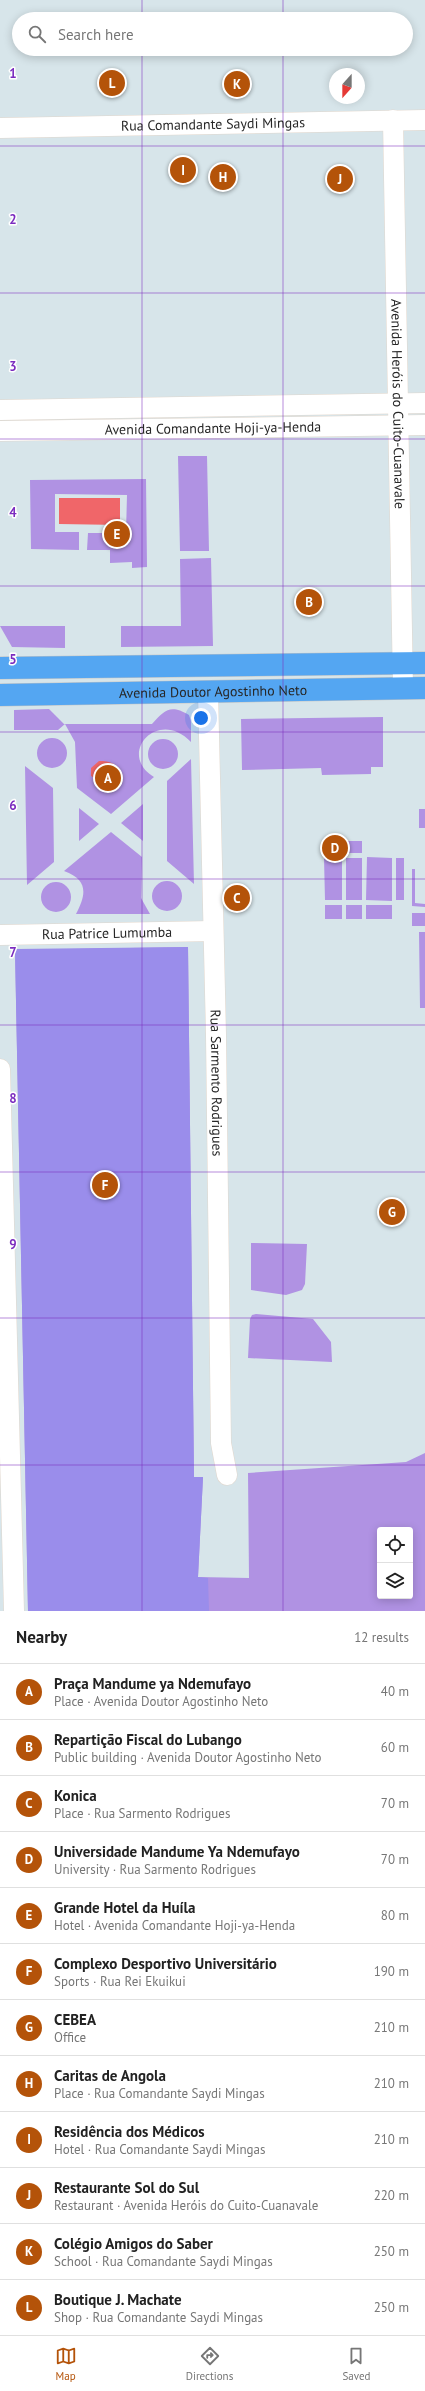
<!DOCTYPE html>
<meta charset="utf-8">
<style>
:root{--surface:#fff;--page:#f6f6f6;--text:#222;--muted:#767676;--line:#e0e0e0;--accent:#b45309}
body{margin:0;font-family:"PT Sans",sans-serif;background:var(--page);color:var(--text)}
.controls{position:absolute;right:12px;bottom:12px;display:grid;overflow:hidden;border-radius:4px;box-shadow:0 2px 10px #0003}
.controls button{width:36px;height:36px;display:grid;place-items:center;padding:0;border:0;border-bottom:1px solid var(--line);background:var(--surface);color:var(--text);font:20px sans-serif}
.compass{position:absolute;left:329px;top:68px;width:36px;height:36px;border-radius:50%;background:var(--surface);box-shadow:0 2px 10px #0003;rotate:201deg}
.you{position:absolute;left:201px;top:718px;width:14px;height:14px;margin:-10px;border:3px solid #fff;border-radius:50%;background:#1a73e8;box-shadow:0 0 0 6px #1a73e833}
.badge{display:grid;place-items:center;width:26px;height:26px;border-radius:50%;background:var(--accent);color:#fff;font-size:13px;font-weight:700}
.pin{position:absolute;translate:-50% -50%;border:2px solid #fff;box-shadow:0 1px 4px #0006}
.list{margin:0;padding:0;list-style:none}
h2{display:flex;justify-content:space-between;align-items:center;height:52px;margin:0;padding:0 16px;font-size:17px}
h2 small{font-size:13px;font-weight:400;color:var(--muted)}
.list li{display:grid;grid-template-columns:26px 1fr auto;gap:12px;align-items:center;box-sizing:border-box;height:56px;padding:0 16px;border-top:1px solid var(--line)}
.list b{display:block;font-size:15px;white-space:nowrap}
.list p{margin:0;font-size:13px;white-space:nowrap;color:var(--muted)}
.list em{font-size:13px;font-style:normal;color:var(--muted)}
.icon{flex:none;width:22px;height:22px;fill:none;stroke:currentColor;stroke-width:2;stroke-linecap:round;stroke-linejoin:round}
.map{position:relative;flex:none;width:425px;height:1611px;overflow:hidden}
.search{position:absolute;background:var(--surface);box-shadow:0 2px 10px #0003;left:12px;right:12px;top:12px;height:44px;display:flex;align-items:center;gap:10px;box-sizing:border-box;padding:0 14px;border-radius:22px;color:var(--muted);font-size:15px}
.sheet{height:724px;background:var(--surface)}
nav{display:flex;justify-content:space-around;align-items:center;box-sizing:border-box;height:56px;border-top:1px solid var(--line);background:var(--surface);font-size:11px;color:var(--muted)}
nav a{display:grid;justify-items:center;gap:2px}
nav .on{color:var(--accent)}
.map>svg:first-child{display:block}
</style>
<div class="map">
<svg width="425" height="1611" viewBox="0 0 425 1611">
<rect width="100%" height="100%" fill="#d7e5ea"/>
<path fill="#b092e3" fill-rule="evenodd" d="M178,456H207L209,551H180Z
M146,479L147,567L132,568V562L110,563V550H87L88,533H126L127,495L55,494V532H79V550L31,549L30,480Z
M211,558L213,646L121,647V626H181L180,559Z
M0,626H65V648L12,647Z
M49,709L64,724H152C165,710 170,704 189,715L191,721V742C158,707 116,754 154,777L111,814L77,788L75,742L65,724L58,730H14V710Z
M383,717V767H371V774L322,775L321,768L242,770L241,719Z
M37 753a15 15 0 1 1 30 0a15 15 0 1 1-30 0Z
M148 754a15 15 0 1 1 30 0a15 15 0 1 1-30 0Z
M191,759L194,884L167,861V781Z
M25,766L53,788L54,862L27,885Z
M143,804V841L121,823Z
M79,808L99,824L79,841Z
M419,809H425V828H419Z
M111,832L142,857L141,898L150,914H76C86,895 89,880 64,871Z
M346,841H362V853H346Z
M367,857L392,858V901L366,900Z
M324,858H342V900H325Z
M346,858H362V900H346Z
M396,858H404V900H396Z
M412,869H415V903L425,904V907L412,906Z
M152 896a15 15 0 1 1 30 0a15 15 0 1 1-30 0Z
M41 897a15 15 0 1 1 30 0a15 15 0 1 1-30 0Z
M325,905H342V919H325Z
M346,905H362V919H346Z
M366,905H392V919H366Z
M412,913H425V926H412Z
M419,932H425V1008H420Z
M188,947L194,1477H203L198,1577L249,1578L248,1473L406,1462L425,1453V1611H28L15,950ZM380,1530H410V1596H380Z
M251,1243L307,1244L305,1284L302,1290L286,1295L251,1290Z
M256,1314L313,1319L331,1342L332,1362L248,1358L250,1319L252,1315Z"/>
<path fill="#9a8deb" d="M188,947L194,1477H203L198,1577L208,1578L209,1611H28L15,949Z"/>
<path fill="#f06669" d="M59,498H120V525L59,524Z
M99,761C107,761 116,762 119,771L114,779L104,783L91,776V768Z"/>
<g fill="none" stroke-linecap="round" stroke-linejoin="round">
<defs>
<g id="minor">
<path id="s1" d="M393,120L403,688"/>
<path id="s2" d="M0,128L425,120"/>
<path d="M0,410L425,403"/>
<path id="s3" d="M0,431L425,425"/>
<path id="s4" d="M208,692L216,1035L221,1443L227,1475"/>
<path id="s5" d="M0,935L213,931"/>
<path d="M0,1069L14,1611"/>
</g>
<g id="major">
<path d="M0,668L425,663"/>
<path id="s6" d="M0,695L425,688"/>
</g>
</defs>
<use href="#minor" stroke="#e1d7cd" stroke-width="21"/>
<use href="#major" stroke="#c3c3c3" stroke-width="23"/>
<use href="#minor" stroke="#fff" stroke-width="20"/>
<use href="#major" stroke="#54a6f2" stroke-width="22"/>
</g>
<path fill="none" stroke="#7b2cbf" stroke-width="1" stroke-opacity="0.55" d="M142,0V19M283,0V19M142,49V1611M283,49V1611M0,146H425M0,293H425M0,439H425M0,586H425M0,732H425M0,879H425M0,1025H425M0,1172H425M0,1318H425M0,1465H425"/>
<g text-anchor="middle" dominant-baseline="central" stroke-width="3" stroke-linejoin="round" paint-order="stroke">
<g font-size="14" fill="#272727" stroke="#fff">
<text stroke="none"><textPath href="#s2" startOffset="213">Rua Comandante Saydi Mingas</textPath></text>
<text stroke="none"><textPath href="#s1" startOffset="284">Avenida Heróis do Cuito-Cuanavale</textPath></text>
<text stroke="none"><textPath href="#s3" startOffset="213">Avenida Comandante Hoji-ya-Henda</textPath></text>
<text stroke="none"><textPath href="#s6" startOffset="213">Avenida Doutor Agostinho Neto</textPath></text>
<text stroke="none"><textPath href="#s5" startOffset="107">Rua Patrice Lumumba</textPath></text>
<text stroke="none"><textPath href="#s4" startOffset="391">Rua Sarmento Rodrigues</textPath></text>
</g>
</g>
<g font-size="13" text-anchor="middle" font-weight="bold" fill="#7b2cbf" stroke="#fff" stroke-width="3" stroke-linejoin="round" paint-order="stroke">
<text x="13" y="78">1</text>
<text x="13" y="224">2</text>
<text x="13" y="371">3</text>
<text x="13" y="517">4</text>
<text x="13" y="664">5</text>
<text x="13" y="810">6</text>
<text x="13" y="957">7</text>
<text x="13" y="1103">8</text>
<text x="13" y="1249">9</text>
</g>
</svg>
<div class="controls">
<button><svg class="icon" aria-label="locate" viewBox="0 0 24 24"><circle cx="12" cy="12" r="6"/><path d="M12 2v4M12 18v4M2 12h4M18 12h4"/></svg></button>
<button><svg class="icon" aria-label="layers" viewBox="0 0 24 24"><path d="M12 4l9 5-9 5-9-5zM3 14l9 5 9-5"/></svg></button>
</div>
<svg class="compass" viewBox="-18 -18 36 36"><path d="M0-13l5 13h-10z" fill="#e53935"/><path d="M0 13l5-13h-10z" fill="#767676"/></svg>
<div class="you"></div>
<div class="pin badge" style="left:108px;top:778px">A</div>
<div class="pin badge" style="left:309px;top:602px">B</div>
<div class="pin badge" style="left:237px;top:898px">C</div>
<div class="pin badge" style="left:335px;top:848px">D</div>
<div class="pin badge" style="left:117px;top:534px">E</div>
<div class="pin badge" style="left:105px;top:1185px">F</div>
<div class="pin badge" style="left:392px;top:1212px">G</div>
<div class="pin badge" style="left:223px;top:177px">H</div>
<div class="pin badge" style="left:183px;top:170px">I</div>
<div class="pin badge" style="left:340px;top:179px">J</div>
<div class="pin badge" style="left:237px;top:84px">K</div>
<div class="pin badge" style="left:112px;top:83px">L</div>
<div class="search"><svg class="icon" aria-label="search" viewBox="0 0 24 24"><circle cx="10" cy="10" r="6"/><path d="M15 15l6 6"/></svg>Search here</div>
</div>
<section class="sheet">
<h2>Nearby<small>12 results</small></h2>
<ul class="list">
<li><span class="badge">A</span><div><b>Praça Mandume ya Ndemufayo</b><p>Place · Avenida Doutor Agostinho Neto</p></div><em>40 m</em></li>
<li><span class="badge">B</span><div><b>Repartição Fiscal do Lubango</b><p>Public building · Avenida Doutor Agostinho Neto</p></div><em>60 m</em></li>
<li><span class="badge">C</span><div><b>Konica</b><p>Place · Rua Sarmento Rodrigues</p></div><em>70 m</em></li>
<li><span class="badge">D</span><div><b>Universidade Mandume Ya Ndemufayo</b><p>University · Rua Sarmento Rodrigues</p></div><em>70 m</em></li>
<li><span class="badge">E</span><div><b>Grande Hotel da Huíla</b><p>Hotel · Avenida Comandante Hoji-ya-Henda</p></div><em>80 m</em></li>
<li><span class="badge">F</span><div><b>Complexo Desportivo Universitário</b><p>Sports · Rua Rei Ekuikui</p></div><em>190 m</em></li>
<li><span class="badge">G</span><div><b>CEBEA</b><p>Office</p></div><em>210 m</em></li>
<li><span class="badge">H</span><div><b>Caritas de Angola</b><p>Place · Rua Comandante Saydi Mingas</p></div><em>210 m</em></li>
<li><span class="badge">I</span><div><b>Residência dos Médicos</b><p>Hotel · Rua Comandante Saydi Mingas</p></div><em>210 m</em></li>
<li><span class="badge">J</span><div><b>Restaurante Sol do Sul</b><p>Restaurant · Avenida Heróis do Cuito-Cuanavale</p></div><em>220 m</em></li>
<li><span class="badge">K</span><div><b>Colégio Amigos do Saber</b><p>School · Rua Comandante Saydi Mingas</p></div><em>250 m</em></li>
<li><span class="badge">L</span><div><b>Boutique J. Machate</b><p>Shop · Rua Comandante Saydi Mingas</p></div><em>250 m</em></li>
</ul>
</section>
<nav>
<a class="on"><svg class="icon" aria-label="map" viewBox="0 0 24 24"><path d="M3 6l6-2 6 2 6-2v14l-6 2-6-2-6 2zM9 4v14M15 6v14"/></svg>Map</a>
<a><svg class="icon" aria-label="directions" viewBox="0 0 24 24"><path d="M12 3l9 9-9 9-9-9zM9 14v-3h6M13 9l2 2-2 2"/></svg>Directions</a>
<a><svg class="icon" aria-label="saved" viewBox="0 0 24 24"><path d="M7 4h10v16l-5-4-5 4z"/></svg>Saved</a>
</nav>
